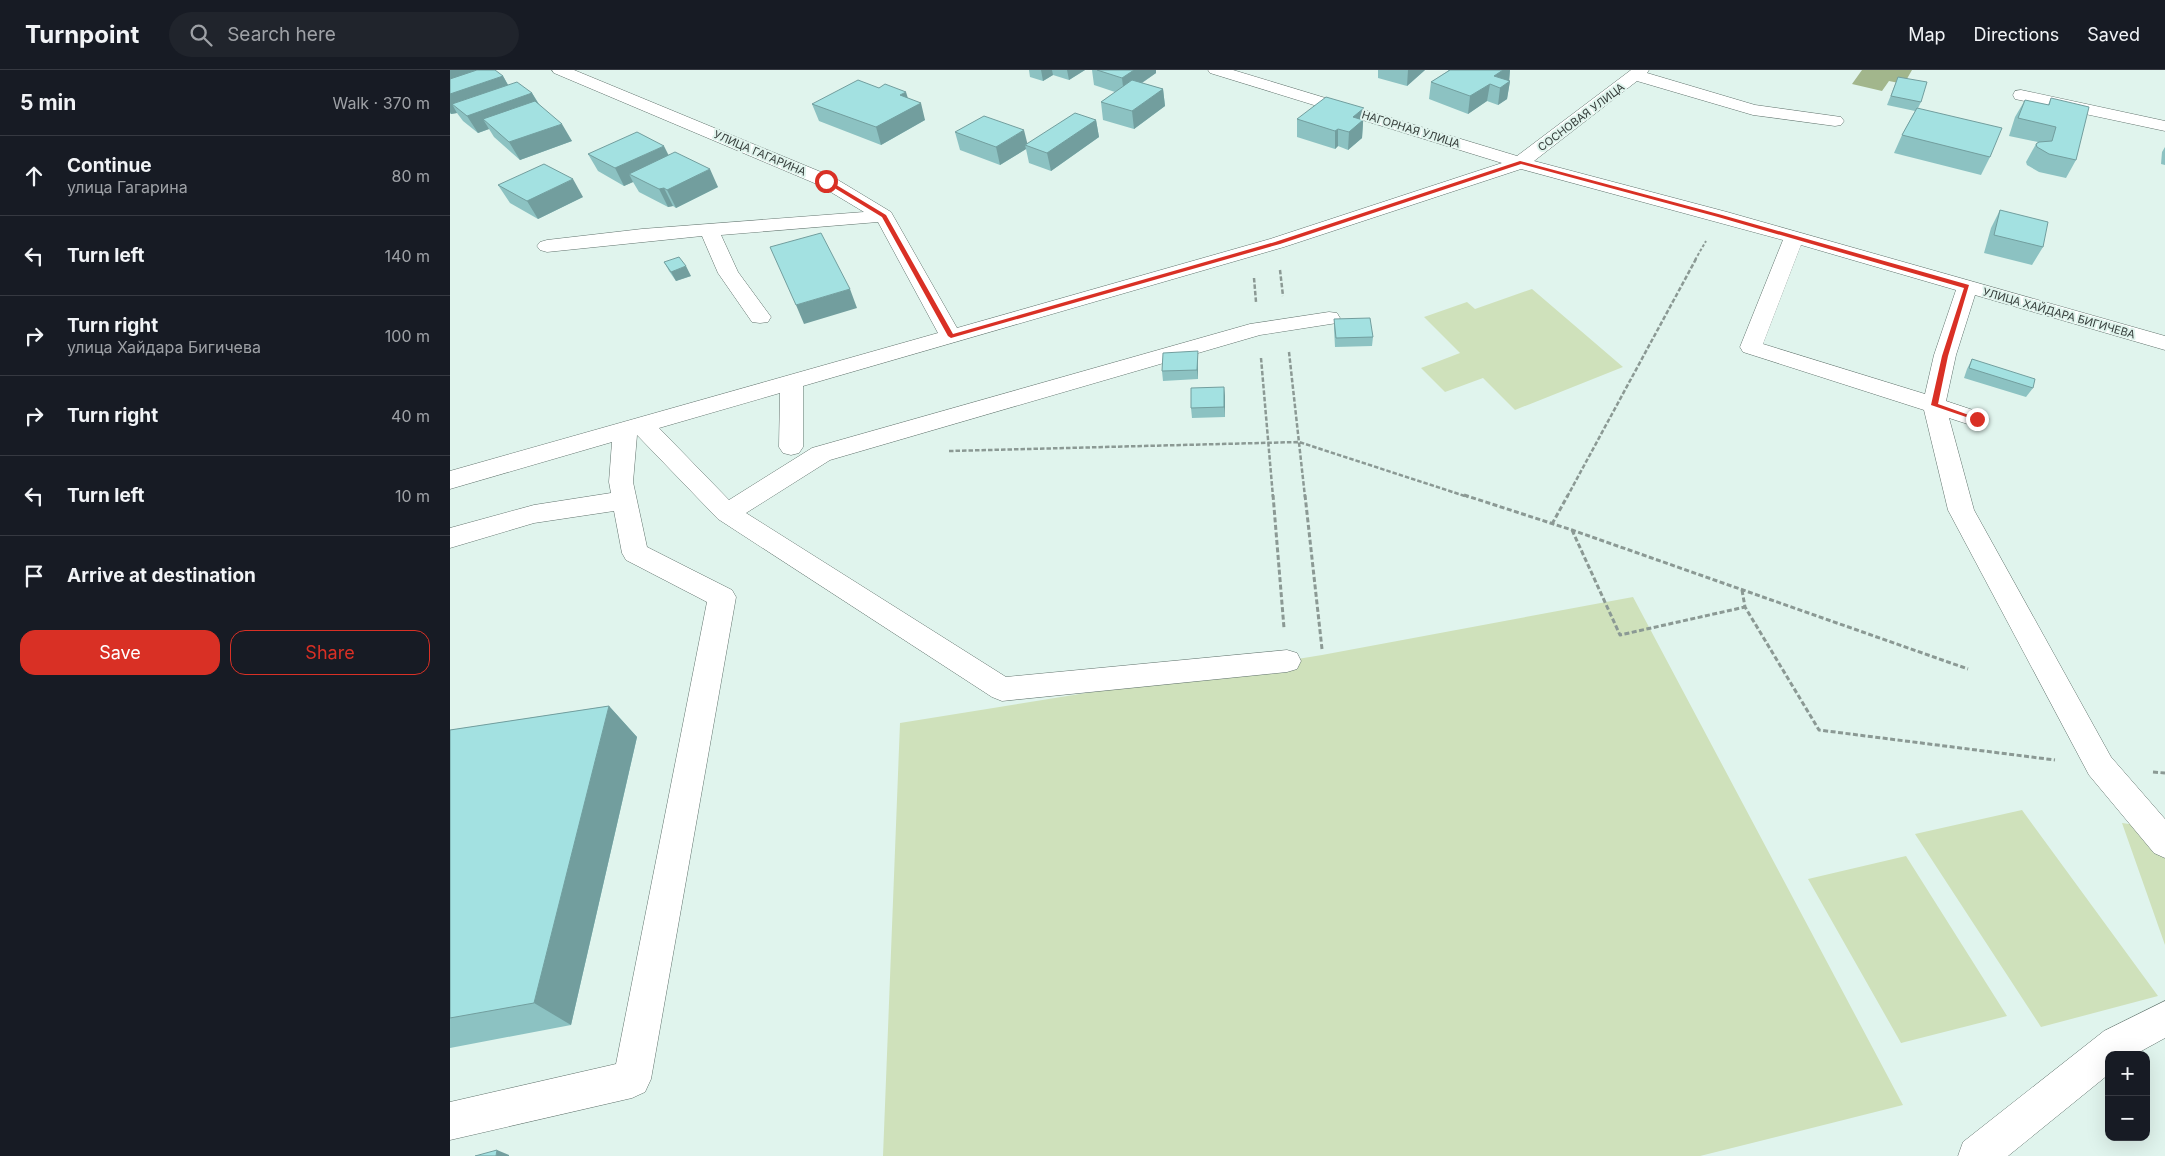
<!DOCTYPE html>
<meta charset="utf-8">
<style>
:root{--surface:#171b24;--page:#20242c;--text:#f1f3f6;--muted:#9ea1a6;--line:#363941;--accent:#d93025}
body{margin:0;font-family:Inter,sans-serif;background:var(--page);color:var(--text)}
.controls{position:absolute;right:15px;bottom:15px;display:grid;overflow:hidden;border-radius:10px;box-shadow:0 5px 20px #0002}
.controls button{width:45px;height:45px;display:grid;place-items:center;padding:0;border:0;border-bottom:1px solid var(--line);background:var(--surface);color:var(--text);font:25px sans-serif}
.stop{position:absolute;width:15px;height:15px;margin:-11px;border:4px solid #d93025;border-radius:50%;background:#fff}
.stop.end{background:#d93025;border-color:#fff;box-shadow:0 1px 5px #0008}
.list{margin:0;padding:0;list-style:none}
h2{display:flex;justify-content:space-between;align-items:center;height:65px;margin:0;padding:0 20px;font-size:21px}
h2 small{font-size:16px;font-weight:400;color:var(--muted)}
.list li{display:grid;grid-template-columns:32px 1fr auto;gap:15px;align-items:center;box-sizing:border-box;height:80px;padding:0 20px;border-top:1px solid var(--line)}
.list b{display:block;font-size:19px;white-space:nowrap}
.list p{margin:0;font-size:16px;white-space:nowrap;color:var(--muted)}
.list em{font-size:16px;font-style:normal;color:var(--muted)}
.actions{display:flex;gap:10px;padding:15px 20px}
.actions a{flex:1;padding:11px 0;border:1px solid var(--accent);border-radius:15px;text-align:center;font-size:18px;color:var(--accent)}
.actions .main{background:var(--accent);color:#fff}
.icon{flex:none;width:28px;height:28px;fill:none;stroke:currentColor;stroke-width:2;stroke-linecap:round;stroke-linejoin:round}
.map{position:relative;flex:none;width:1715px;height:1086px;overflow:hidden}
header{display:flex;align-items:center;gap:30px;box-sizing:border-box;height:70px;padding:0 25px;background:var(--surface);border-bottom:1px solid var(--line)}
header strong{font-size:24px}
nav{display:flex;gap:28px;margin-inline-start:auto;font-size:18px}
.search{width:350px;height:45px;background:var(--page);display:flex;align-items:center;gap:12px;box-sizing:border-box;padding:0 18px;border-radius:28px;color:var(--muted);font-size:19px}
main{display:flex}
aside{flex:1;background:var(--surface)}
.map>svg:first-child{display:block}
</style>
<header>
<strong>Turnpoint</strong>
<div class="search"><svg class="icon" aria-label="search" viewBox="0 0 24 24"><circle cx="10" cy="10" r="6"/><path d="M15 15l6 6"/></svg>Search here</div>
<nav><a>Map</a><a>Directions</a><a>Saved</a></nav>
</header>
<main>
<aside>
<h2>5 min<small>Walk · 370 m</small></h2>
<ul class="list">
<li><svg class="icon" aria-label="ahead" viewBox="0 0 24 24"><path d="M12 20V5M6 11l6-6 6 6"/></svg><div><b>Continue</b><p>улица Гагарина</p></div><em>80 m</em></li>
<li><svg class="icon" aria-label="left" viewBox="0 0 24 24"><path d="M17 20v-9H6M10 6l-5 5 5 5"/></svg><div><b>Turn left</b></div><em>140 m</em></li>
<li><svg class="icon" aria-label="right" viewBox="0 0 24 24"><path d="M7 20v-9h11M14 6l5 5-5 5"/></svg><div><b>Turn right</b><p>улица Хайдара Бигичева</p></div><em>100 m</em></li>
<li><svg class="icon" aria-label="right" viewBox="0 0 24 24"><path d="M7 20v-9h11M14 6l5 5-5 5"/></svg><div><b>Turn right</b></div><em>40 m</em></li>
<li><svg class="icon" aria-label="left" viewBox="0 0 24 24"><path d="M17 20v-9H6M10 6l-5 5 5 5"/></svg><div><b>Turn left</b></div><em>10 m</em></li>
<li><svg class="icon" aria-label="arrive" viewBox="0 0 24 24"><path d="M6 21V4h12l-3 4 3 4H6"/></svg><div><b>Arrive at destination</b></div></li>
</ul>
<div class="actions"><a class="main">Save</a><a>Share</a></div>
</aside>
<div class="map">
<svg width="1715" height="1086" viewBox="0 0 1715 1086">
<rect width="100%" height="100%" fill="#e0f4ed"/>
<path fill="#cfe1bb" d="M1082,219L1173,297L1065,340L1033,308L995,322L971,298L1010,283L974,247L1017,232L1025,239Z
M1183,527L1453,1035L1250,1086H433L450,653L872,585Z
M1572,740L1708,926L1591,957L1465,764Z
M1672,753L1715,759V875Z
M1456,786L1557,946L1451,973L1358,809Z"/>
<path fill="#a2b68c" d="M1412,0H1462L1454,14L1439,11L1432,21L1402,14Z"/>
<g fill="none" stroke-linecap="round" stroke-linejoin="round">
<defs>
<path id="minor" d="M102,0H124L383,107L441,142L507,258L820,169L1052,93L760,3L758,0H783L1067,86L1181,0H1199L1197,3L1305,35L1391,47L1394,51L1391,55L1385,56L1303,45L1187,11L1084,91L1277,142L1715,266V280L1525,225L1506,285L1496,331L1535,344L1539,349L1535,354L1527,357L1499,348L1524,440L1661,687L1715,749V788L1704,783L1639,705L1498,440L1474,340L1293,282L1290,277L1333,170L1071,99L834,177L353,316V377L349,383L341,385L333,383L329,377L330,323L209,358L279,430L362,378L800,254L879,242L887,243L890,248L887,253L810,265L380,390L296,443L556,607L837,580L847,583L851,591L847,599L837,602L552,631L542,627L268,449L187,365L183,412L197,477L282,520L286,527L201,1009L195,1022L182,1028L0,1070V1032L166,994L257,532L176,490L172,483L164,441L84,453L0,478V458L84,435L161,423L159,412L162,372L0,419V401L488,263L428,152L271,165L288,202L321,247L318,252L310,253L302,252L268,203L252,166L97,182L90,180L87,176L90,172L97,170L192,159L414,142L369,115L104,3ZM1351,175L1506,220L1484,285L1475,324L1313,274Z
M1571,20L1715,51V61L1565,29L1563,25L1565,21Z
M1715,931V968L1684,985H1659V1004L1558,1086H1508L1513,1072L1654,961Z"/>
</defs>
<use href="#minor" stroke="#61736d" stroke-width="1"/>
<path stroke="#8b9994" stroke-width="2" stroke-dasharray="3 2" stroke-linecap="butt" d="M1245,190L1256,171"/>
<path stroke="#8b9994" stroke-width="2.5" stroke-dasharray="4.5 2" stroke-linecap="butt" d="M830,200L833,226
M804,208L806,232
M839,282L855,427
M811,288L823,427
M499,381L849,372L1018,427
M1117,427L1246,189"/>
<path stroke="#8b9994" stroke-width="3" stroke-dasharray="5 2.5" stroke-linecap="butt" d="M823,425L834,558
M855,425L872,579
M1014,425L1122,460L1518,599
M1102,454L1118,425
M1122,460L1170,565L1295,537
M1292,520L1295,537L1369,660L1605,690
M1703,702L1715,703"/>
<use href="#minor" fill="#fff" fill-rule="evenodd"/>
</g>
<path fill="#8cc2c2" d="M0,0L53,6L58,15L82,23L89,34L122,71L70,90L44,67L39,59L28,63L13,51L7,43L1,44L0,43Z
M579,0H635L619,10L603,5L593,11L580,7Z
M642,0H706V3L692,13L713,19L715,36L684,59L653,50L651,32L665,22L644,15Z
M928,0H975L957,16L928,8Z
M998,0H1060L1059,11H1060L1057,29L1048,35L1037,31L1018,44L979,29L981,12L998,1Z
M1448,7L1471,32L1468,38L1540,87L1531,105L1444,83L1452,65L1465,41L1437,35Z
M458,28L475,50L431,75L369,51L362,34Z
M1601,28L1626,90L1616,108L1589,102L1577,95L1576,92L1586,74L1588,72L1559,66L1565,47L1575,30L1598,35Z
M914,38L912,68L898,80L888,76L885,79L847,67V49Z
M646,50L649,67L601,101L579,93L576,79L550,95L510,80L505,62L577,74Z
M1715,77V95L1711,94L1712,82Z
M138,84L219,86L268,117L226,138L223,136L218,137L189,122L183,112L174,116L148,101Z
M48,115L133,127L88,149L60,133Z
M1550,140L1593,177L1582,195L1534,183L1541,158Z
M214,192L241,206L226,211L219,201Z
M884,249L923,267L922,276L885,277L884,258Z
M1522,289L1583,318L1576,327L1514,308L1517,299Z
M748,291V309L713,311L712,301Z
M774,317L775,347L742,348L741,338Z
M159,636L187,667L121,955L0,978V660Z"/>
<path fill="#729e9e" d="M0,0H26L0,21Z
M591,0H602L603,5L593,11Z
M617,0H635L619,10Z
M684,0H706V3L674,25L672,8Z
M958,0H975L957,16Z
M1053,0H1060L1059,12L1044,6Z
M53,6L63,24L2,34L7,43L1,44L0,42V24Z
M1060,11L1057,29L1048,35L1050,18Z
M1040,14L1037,31L1018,44L1020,26Z
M713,19L715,36L684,59L682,41Z
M456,22L461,38L471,33L475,50L431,75L426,57L450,25Z
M82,23L92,40L33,49L39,59L28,63L17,46Z
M914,38L912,68L898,80L899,62L903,47Z
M646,50L649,67L601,101L597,83Z
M112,54L122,71L70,90L59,72Z
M888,59V76L885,79V61Z
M574,60L578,76L575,75L576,79L550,95L546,77Z
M214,76L223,94L179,104L183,112L174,116L165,98Z
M260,99L268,117L226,138L217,120Z
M123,109L133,127L88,149L77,131Z
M214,118L223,136L218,137L209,119Z
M236,196L241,206L226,211L221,202Z
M400,219L407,238L354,254L346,235Z
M748,281V309L747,300Z
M774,317L775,326V347L774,337Z
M159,636L187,667L121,955L84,933Z
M47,1080L59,1085V1086H46Z"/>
<path fill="#a3e1e1" stroke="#729e9e" d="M27,0H45L53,6L0,24V9Z
M647,0H684L672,8Z
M1000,0H1053L1044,6L1060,11L1050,18L1040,14L1020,26L981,12Z
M1448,7L1477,12L1471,32L1441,26Z
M408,10L429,18L435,14L456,22L450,25L471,33L426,57L362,34Z
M682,10L713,19L682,41L651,32Z
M67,12L82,23L17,46L2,34Z
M876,27L914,38L903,47L913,50L899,62L888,59L885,61L847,49Z
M1601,28L1639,37L1626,90L1599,84L1587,77L1586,74L1589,72L1602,71L1606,57L1568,48L1575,30L1599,35Z
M85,31L112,54L59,72L33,49Z
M1467,38L1552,58L1540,87L1452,65Z
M625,43L646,50L597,83L575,75Z
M534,46L574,60L546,77L505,62Z
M187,62L214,76L165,98L138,84Z
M225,82L260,99L217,120L214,118L209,119L179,104Z
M94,94L123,109L77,131L48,115Z
M1550,140L1598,152L1593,177L1544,165Z
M371,163L400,219L346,235L320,177Z
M229,187L236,196L221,202L214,192Z
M920,248L923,267L886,268L884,249Z
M748,281L747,300L712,301L713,283Z
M1522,289L1585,309L1583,318L1519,298Z
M774,317V337L741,338V318Z
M159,636L84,933L0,948V660Z
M47,1080L46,1086H25Z"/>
<path fill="#d93025" d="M1070,91L1272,145L1519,215L1498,286L1488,334L1530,349L1525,350L1481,335L1492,286L1514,218L1268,147L1071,94L830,174L501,268L498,266L432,147L373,111L378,110L436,145L503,264L825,172Z"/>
<g text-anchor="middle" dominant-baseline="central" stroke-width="4" stroke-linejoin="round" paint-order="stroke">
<g font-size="11" fill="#353d3a" stroke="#e0f4ed">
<text transform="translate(1131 47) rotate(-37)">СОСНОВАЯ УЛИЦА</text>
<text transform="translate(961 59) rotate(17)">НАГОРНАЯ УЛИЦА</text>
<text transform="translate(310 83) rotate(23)">УЛИЦА ГАГАРИНА</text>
<text transform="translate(1609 243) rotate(16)">УЛИЦА ХАЙДАРА БИГИЧЕВА</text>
</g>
</g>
</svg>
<div class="controls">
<button>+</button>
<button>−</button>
</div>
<div class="stop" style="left:376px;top:111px"></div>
<div class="stop end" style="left:1527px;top:349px"></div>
</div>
</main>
